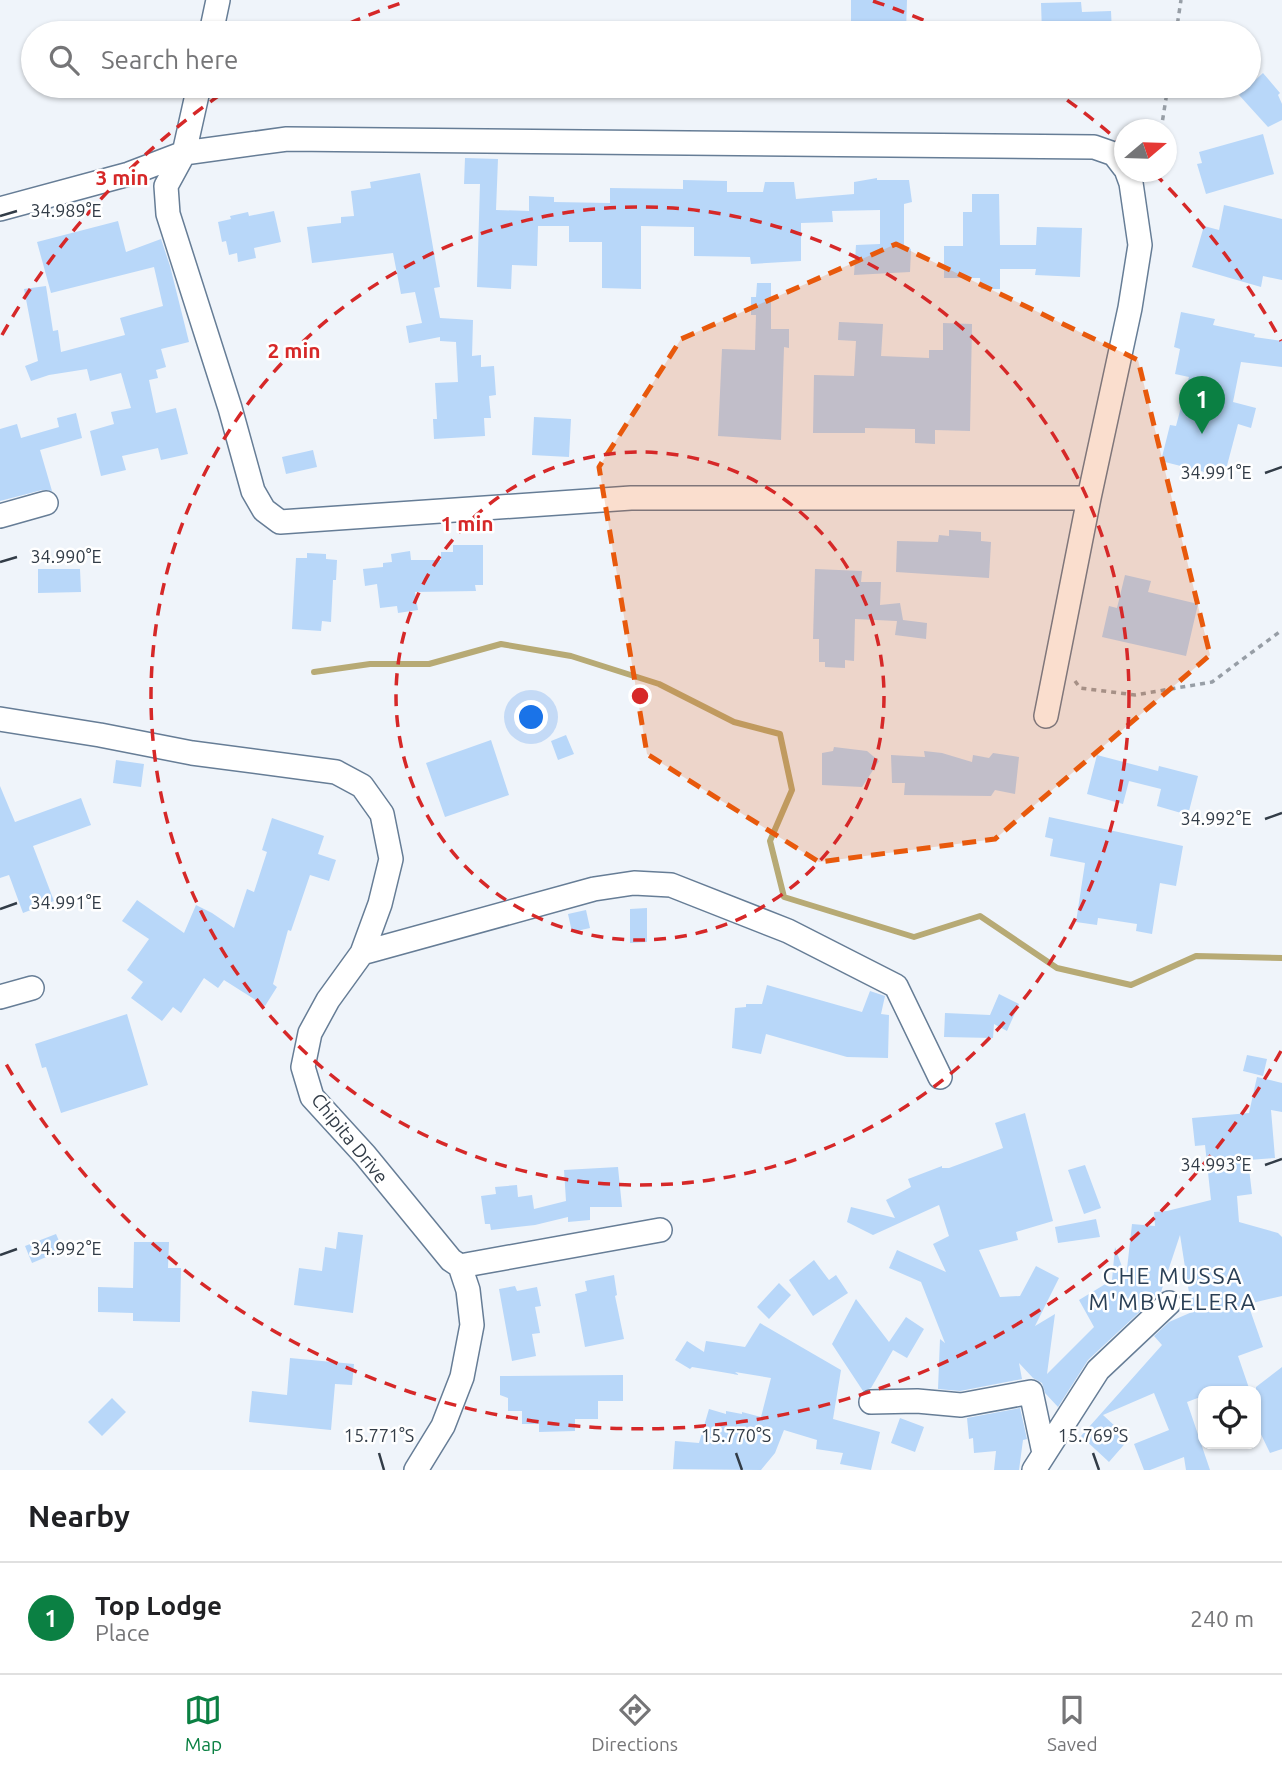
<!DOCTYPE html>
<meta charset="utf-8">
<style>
:root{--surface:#fff;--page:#f2f2f2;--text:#202124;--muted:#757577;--line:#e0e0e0;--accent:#0b8043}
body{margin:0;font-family:Ubuntu,sans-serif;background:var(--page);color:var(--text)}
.controls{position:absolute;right:21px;bottom:21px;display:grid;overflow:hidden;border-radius:14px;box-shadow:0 2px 5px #0004}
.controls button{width:63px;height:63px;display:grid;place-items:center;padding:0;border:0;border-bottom:2px solid var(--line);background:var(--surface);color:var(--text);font:35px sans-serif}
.compass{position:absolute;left:1114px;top:119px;width:63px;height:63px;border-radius:50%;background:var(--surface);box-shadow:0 2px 5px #0004;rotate:71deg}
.you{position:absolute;left:532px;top:718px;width:24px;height:24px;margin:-18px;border:5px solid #fff;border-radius:50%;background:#1a73e8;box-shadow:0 0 0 10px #1a73e833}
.badge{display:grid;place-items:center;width:46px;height:46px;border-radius:50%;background:var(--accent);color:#fff;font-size:23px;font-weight:700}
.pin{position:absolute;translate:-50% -58px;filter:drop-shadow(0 2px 4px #0008)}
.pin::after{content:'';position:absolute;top:37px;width:24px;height:21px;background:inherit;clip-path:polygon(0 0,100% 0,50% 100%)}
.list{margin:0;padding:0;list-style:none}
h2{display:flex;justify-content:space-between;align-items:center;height:91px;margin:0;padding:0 28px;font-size:30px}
h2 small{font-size:23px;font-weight:400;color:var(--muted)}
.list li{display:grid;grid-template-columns:46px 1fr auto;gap:21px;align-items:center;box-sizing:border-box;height:112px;padding:0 28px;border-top:2px solid var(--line)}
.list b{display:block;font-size:26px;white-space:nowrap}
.list p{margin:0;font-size:23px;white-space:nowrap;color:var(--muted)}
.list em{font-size:23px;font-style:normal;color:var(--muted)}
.icon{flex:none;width:38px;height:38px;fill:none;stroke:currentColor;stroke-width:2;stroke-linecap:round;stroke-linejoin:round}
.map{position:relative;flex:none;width:1282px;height:1470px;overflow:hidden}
.search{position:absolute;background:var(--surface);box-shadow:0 2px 5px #0004;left:21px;right:21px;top:21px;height:77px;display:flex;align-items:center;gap:18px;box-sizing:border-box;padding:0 24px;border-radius:38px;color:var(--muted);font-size:26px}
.sheet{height:203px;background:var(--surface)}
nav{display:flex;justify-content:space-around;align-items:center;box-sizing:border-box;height:98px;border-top:2px solid var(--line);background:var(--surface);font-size:19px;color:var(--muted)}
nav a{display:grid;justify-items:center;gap:4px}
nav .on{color:var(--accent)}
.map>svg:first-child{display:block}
</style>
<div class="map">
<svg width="1282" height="1470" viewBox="0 0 1282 1470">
<rect width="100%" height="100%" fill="#eff4fa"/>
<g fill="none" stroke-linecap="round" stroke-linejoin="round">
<path stroke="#b7aa75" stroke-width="6" d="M314,672L370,664H429L501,644L571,656L659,684L734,722L780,734L792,790L770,841L784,897L914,937L980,916L1057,968L1131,985L1196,956L1282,958"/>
</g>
<path fill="#b8d7f9" d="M851,0H907L906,33H851Z
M1081,2L1082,12L1111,11L1112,33H1042L1041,3Z
M1263,73L1280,93L1278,95L1282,104V120L1268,127L1239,95Z
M1263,134L1274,174L1206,194L1197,164L1202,163L1199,152Z
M465,158L498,159L496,210L529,211V196L554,197V202L610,203V188L683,189V180L727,181V192H763L765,182H794L796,199L854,194V182L877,178V180H909L912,202L904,204V246L911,249L910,272L854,275L856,245L880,244V210L832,211L833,222L801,223V261L751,264L750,257L694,256V227L641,226V289L602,288V242H569V226H538L537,266L512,265L511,289L477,287L480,184H464Z
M420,173L440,287L434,288L440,318L473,320L472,356L481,355V367L494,366L496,395L489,396L491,418H484L485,436L434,439L433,419H437L435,383L458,382L456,342L440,341V337L409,343L406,326L422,323L415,292L401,294L393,253L312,263L307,227L341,223V217L354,216L351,191L371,188L370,182Z
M972,194H999L1000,245H1036L1037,227L1082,228L1080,277L1035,275L1036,269H1000V289H981L980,278H944V246H963V212H972Z
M1224,205L1282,219V280L1263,276L1261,287L1192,267L1204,226L1219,230Z
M274,211L281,242L254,248L256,258L238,262L237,253L229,255L226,241L222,242L218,222L231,219L230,216L248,212L249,216Z
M118,221L126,252L161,239L170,266L189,342L161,349L166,367L156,370L158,378L149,380L156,413L176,408L188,454L161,460L158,448L122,456L126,470L101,476L90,431L114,424L111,412L131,408L121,373L90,381L87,369L49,375L31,381L25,366L38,361L24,289L46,286L53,331L58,330L61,352L125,335L120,318L163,306L154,267L51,293L37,242Z
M757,283H771V329H789V348L784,347L781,440L718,436L722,349L755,350L756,315H751V297H756Z
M1181,312L1215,319L1213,325L1255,334L1254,337L1282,341V367L1241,362L1233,402L1256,408L1251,428L1238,424L1224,477L1161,461L1170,425L1176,426L1189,377L1175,374L1180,349L1174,347Z
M839,322L883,324L881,356L929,358V350H943V323L972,324L970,431L935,430V444L915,443V429L865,428V433H813L814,375L854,376L856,341L838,340Z
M76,413L82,438L40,450L52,491L42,490L0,501V429L17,424L21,438L59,427L57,418Z
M534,417L571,419L569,457L532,455Z
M313,450L317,467L286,474L282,457Z
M949,530L981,532V541L991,542L989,578L896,572L897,541L938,542L939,535L949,536Z
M453,545H483V585H475L476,591L415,592L418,610L398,613L397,606L380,608L377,584L365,586L363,569L383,567V563L392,562L391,554L410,551L411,560H441V552H453Z
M307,553L326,554V559L337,560L336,580H333L331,622L322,621L321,631L292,629L296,558H307Z
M38,569H80L81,592L38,593Z
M815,569L862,571L861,582H881L880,605L900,603L903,620L927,623L926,639L895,635L897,621L855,619L854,661L845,660V668L825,667V662H819V639H813Z
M1125,575L1151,581L1148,592L1198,604L1186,656L1102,637L1109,606L1117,608Z
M566,735L574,754L558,760L551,741Z
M491,740L509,795L445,817L426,763Z
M834,747L867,751L879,761L862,787L822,785V753L833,751Z
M924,751L942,753L972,762L973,755L989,758L993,753L1019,757L1015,794L995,790L991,796L904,795L905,783H892L891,755L925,757Z
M1097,755L1158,771L1159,766L1198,776L1188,815L1157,806L1161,789L1129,781L1123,804L1087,794Z
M116,760L144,764L141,787L113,783Z
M0,786L15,822L81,798L91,825L33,846L54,901L23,913L9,875L0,878Z
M1049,817L1183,846L1176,886L1160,883L1152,934L1136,931L1137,924L1098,918L1097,925L1076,922L1085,863L1050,856L1053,839L1045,837Z
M272,818L324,836L318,854L336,860L329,881L310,875L291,931L288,930L273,984L277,987L265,1006L224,980L218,988L204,978L181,1013L173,1007L162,1021L131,998L143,982L127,970L149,939L122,921L137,900L184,933L196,905L212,913L234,928L247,889L254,892L267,852L262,850Z
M647,908V942L630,943V909Z
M586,910L590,928L572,932L568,914Z
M767,985L862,1012L870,991L885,996L881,1014L889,1015L888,1058L847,1057L766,1034L761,1054L732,1048L735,1008L746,1007V1004H762Z
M999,994L1019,1004L1007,1031L994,1024L993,1038L944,1037L945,1013L990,1015Z
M127,1014L148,1085L61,1113L46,1067L42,1068L35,1044Z
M1247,1055L1267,1059L1263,1076L1243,1071Z
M1257,1077L1282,1083V1112L1271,1110L1275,1158L1248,1160L1252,1194L1237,1196L1239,1222L1278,1233L1282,1237V1296L1248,1304L1263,1347L1238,1356L1250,1391H1203V1396L1187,1402L1210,1470H1186L1184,1457L1150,1470H1144L1134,1444L1169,1430L1154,1393L1103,1415L1129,1439L1109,1462L1081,1436L1162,1345L1154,1336L1169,1322L1192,1312L1180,1235L1161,1292L1088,1360L1058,1407L1045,1393L1042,1383L1033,1378L1019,1363L1022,1379L960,1391L938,1389L940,1339L945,1343L921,1282L889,1268L897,1250L946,1272L933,1244L949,1236L939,1205L873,1235L847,1222L851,1207L895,1218L886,1200L911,1187L908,1179L942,1166V1168H949L1003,1148L995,1123L1025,1113L1053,1221L1016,1232L1018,1240L979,1250L1000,1297L1020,1296L1036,1266L1059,1278L1035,1326L1055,1314L1047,1374L1094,1327L1079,1300L1112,1280L1115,1247L1126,1278L1132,1224L1155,1226L1154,1212L1167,1211L1211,1200L1205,1145L1195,1146L1192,1118L1249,1113Z
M1085,1165L1101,1208L1084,1214L1068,1170Z
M618,1167L622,1207H590V1220L568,1222V1217L535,1225L491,1230L490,1224H485L481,1196L496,1194L495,1187L517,1185L518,1197L532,1195L534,1209L566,1201L564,1170Z
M1096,1219L1100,1237L1058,1243L1055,1227Z
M338,1232L363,1235L353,1313L294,1305L299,1268L322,1271L325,1247L336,1249Z
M56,1234L63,1250L32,1263L25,1246Z
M134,1242H169L168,1268H181L180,1322L133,1321V1313L98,1312V1287L133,1288Z
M814,1260L829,1280L836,1275L848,1293L813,1316L789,1280Z
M614,1275L617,1295L615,1296L624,1339L585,1347L575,1294L587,1291L585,1281Z
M779,1283L791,1295L769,1319L757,1307Z
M515,1286L517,1291L537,1287L541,1306L535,1307L540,1333L532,1334L536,1356L512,1361L499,1289Z
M856,1299L889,1342L906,1317L924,1329L907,1358L893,1350L871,1388L863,1391L832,1344Z
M760,1323L841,1370L833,1419L880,1432L871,1470L840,1464L843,1453L816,1449L817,1440L784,1430L775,1453L761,1470L673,1469L675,1441L699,1443L709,1409L726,1414V1411L742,1414V1412L761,1417L771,1378L735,1372L739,1375L692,1367L690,1369L675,1360L687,1341L704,1352L706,1341L745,1347Z
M290,1358L354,1364L352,1385L335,1384L331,1430L249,1422L252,1391L287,1395Z
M1282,1367V1449L1270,1453L1256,1424V1387Z
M623,1375V1401H598V1419H575V1431L539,1432V1424H522V1411H508V1398L500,1395V1376Z
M112,1398L126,1412L102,1436L88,1422Z
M1020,1408L1027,1439L1023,1440L1019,1470H994L996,1451L974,1453L973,1438L969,1439L967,1418Z
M900,1418L924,1427L915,1452L891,1443Z"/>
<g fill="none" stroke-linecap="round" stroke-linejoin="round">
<defs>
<path id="street" d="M211,33L218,0
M199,86L184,153L166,186L168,214L230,408L253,491L264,510L280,522L631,498H1089
M0,209L129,174L184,153L287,139L1094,147L1114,154L1124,167
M0,516L46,503
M1046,716L1089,498L1130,308L1140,245L1131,183L1127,172
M0,719L100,735L192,753L336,772L362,786L382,814L391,859L380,904L362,953L328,1000L310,1033L303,1067L312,1097L365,1155L451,1260L460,1266L468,1290L472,1325L462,1377L443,1426L416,1470
M362,953L594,889L634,883L671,885L788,931L896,986L940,1077
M0,997L32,988
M460,1266L660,1230
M871,1402L917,1401L961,1405L1031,1392L1044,1453
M1034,1470L1098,1370L1169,1303"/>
</defs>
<use href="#street" stroke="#667d96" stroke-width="26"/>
<path stroke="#979ea6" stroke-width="3.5" stroke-dasharray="5 5" stroke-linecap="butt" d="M1176,33L1181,0
M1161,130L1168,86
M1075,681L1080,688L1135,695L1212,682L1282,630"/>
<use href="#street" stroke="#fff" stroke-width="23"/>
</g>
<path fill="#e8590c" fill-opacity="0.2" stroke="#e8590c" stroke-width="5" stroke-dasharray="14 9" stroke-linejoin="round" d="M896,244L1138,360L1210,655L995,839L819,862L647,754L599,467L681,339Z"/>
<path fill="none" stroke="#323c47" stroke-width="2.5" d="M0,216L17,211M1265,473L1282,467M0,562L17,557M1265,819L1282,813M0,909L17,903M1265,1165L1282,1159M0,1255L17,1249M379,1453L384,1470M736,1453L742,1470M1093,1453L1099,1470"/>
<g fill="none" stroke="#d62828" stroke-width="3.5" stroke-dasharray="12 9">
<circle cx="640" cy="696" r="244"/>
<circle cx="640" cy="696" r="489"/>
<path d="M1281 1051A733 733 0 0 1 2 1057M2 335A733 733 0 0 1 230 88M330 32A733 733 0 0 1 407 1M873 1A733 733 0 0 1 950 32M1050 88A733 733 0 0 1 1121 143M1154 173A733 733 0 0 1 1281 341"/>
</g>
<g text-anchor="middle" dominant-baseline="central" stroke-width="5" stroke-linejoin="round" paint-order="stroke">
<g font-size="19" fill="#323c47" stroke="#fff">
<text transform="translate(350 1138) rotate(51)">Chipita Drive</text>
</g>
<g font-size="23" letter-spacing="2" fill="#2a3f55" stroke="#fff">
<text x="1173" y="1275">CHE MUSSA<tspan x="1173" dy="26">M'MBWELERA</tspan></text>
</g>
</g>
<g font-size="18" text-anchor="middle" fill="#323c47" stroke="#fff" stroke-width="5" stroke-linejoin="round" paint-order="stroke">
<text x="66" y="217">34.989°E</text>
<text x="1216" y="479">34.991°E</text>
<text x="66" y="563">34.990°E</text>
<text x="1216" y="825">34.992°E</text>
<text x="66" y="909">34.991°E</text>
<text x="1216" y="1171">34.993°E</text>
<text x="66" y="1255">34.992°E</text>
<text x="379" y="1442">15.771°S</text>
<text x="736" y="1442">15.770°S</text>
<text x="1093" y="1442">15.769°S</text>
</g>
<circle cx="640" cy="696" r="10" fill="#d62828" stroke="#fff" stroke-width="3.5"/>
<g font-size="21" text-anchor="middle" font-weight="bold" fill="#d62828" stroke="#fff" stroke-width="5" stroke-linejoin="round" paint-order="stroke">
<text x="122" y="185">3 min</text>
<text x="294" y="358">2 min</text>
<text x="467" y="531">1 min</text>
</g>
</svg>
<div class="controls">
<button><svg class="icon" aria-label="locate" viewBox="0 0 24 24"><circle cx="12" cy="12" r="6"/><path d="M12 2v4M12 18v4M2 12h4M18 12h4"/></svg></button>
</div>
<svg class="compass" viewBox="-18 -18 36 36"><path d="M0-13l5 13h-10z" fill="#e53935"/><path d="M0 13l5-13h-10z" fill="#757577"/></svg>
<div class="you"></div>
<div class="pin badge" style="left:1202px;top:434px">1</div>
<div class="search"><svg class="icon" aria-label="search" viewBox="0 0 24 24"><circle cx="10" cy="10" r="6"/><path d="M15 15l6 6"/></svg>Search here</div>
</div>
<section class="sheet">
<h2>Nearby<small></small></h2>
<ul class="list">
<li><span class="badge">1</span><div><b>Top Lodge</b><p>Place</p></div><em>240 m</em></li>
</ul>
</section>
<nav>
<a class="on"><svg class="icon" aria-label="map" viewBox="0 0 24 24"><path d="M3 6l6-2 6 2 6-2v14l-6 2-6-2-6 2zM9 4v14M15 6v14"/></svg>Map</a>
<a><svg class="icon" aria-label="directions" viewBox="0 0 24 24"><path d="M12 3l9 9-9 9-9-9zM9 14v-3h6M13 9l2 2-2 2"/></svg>Directions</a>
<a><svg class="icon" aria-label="saved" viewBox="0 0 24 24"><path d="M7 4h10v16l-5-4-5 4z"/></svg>Saved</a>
</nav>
